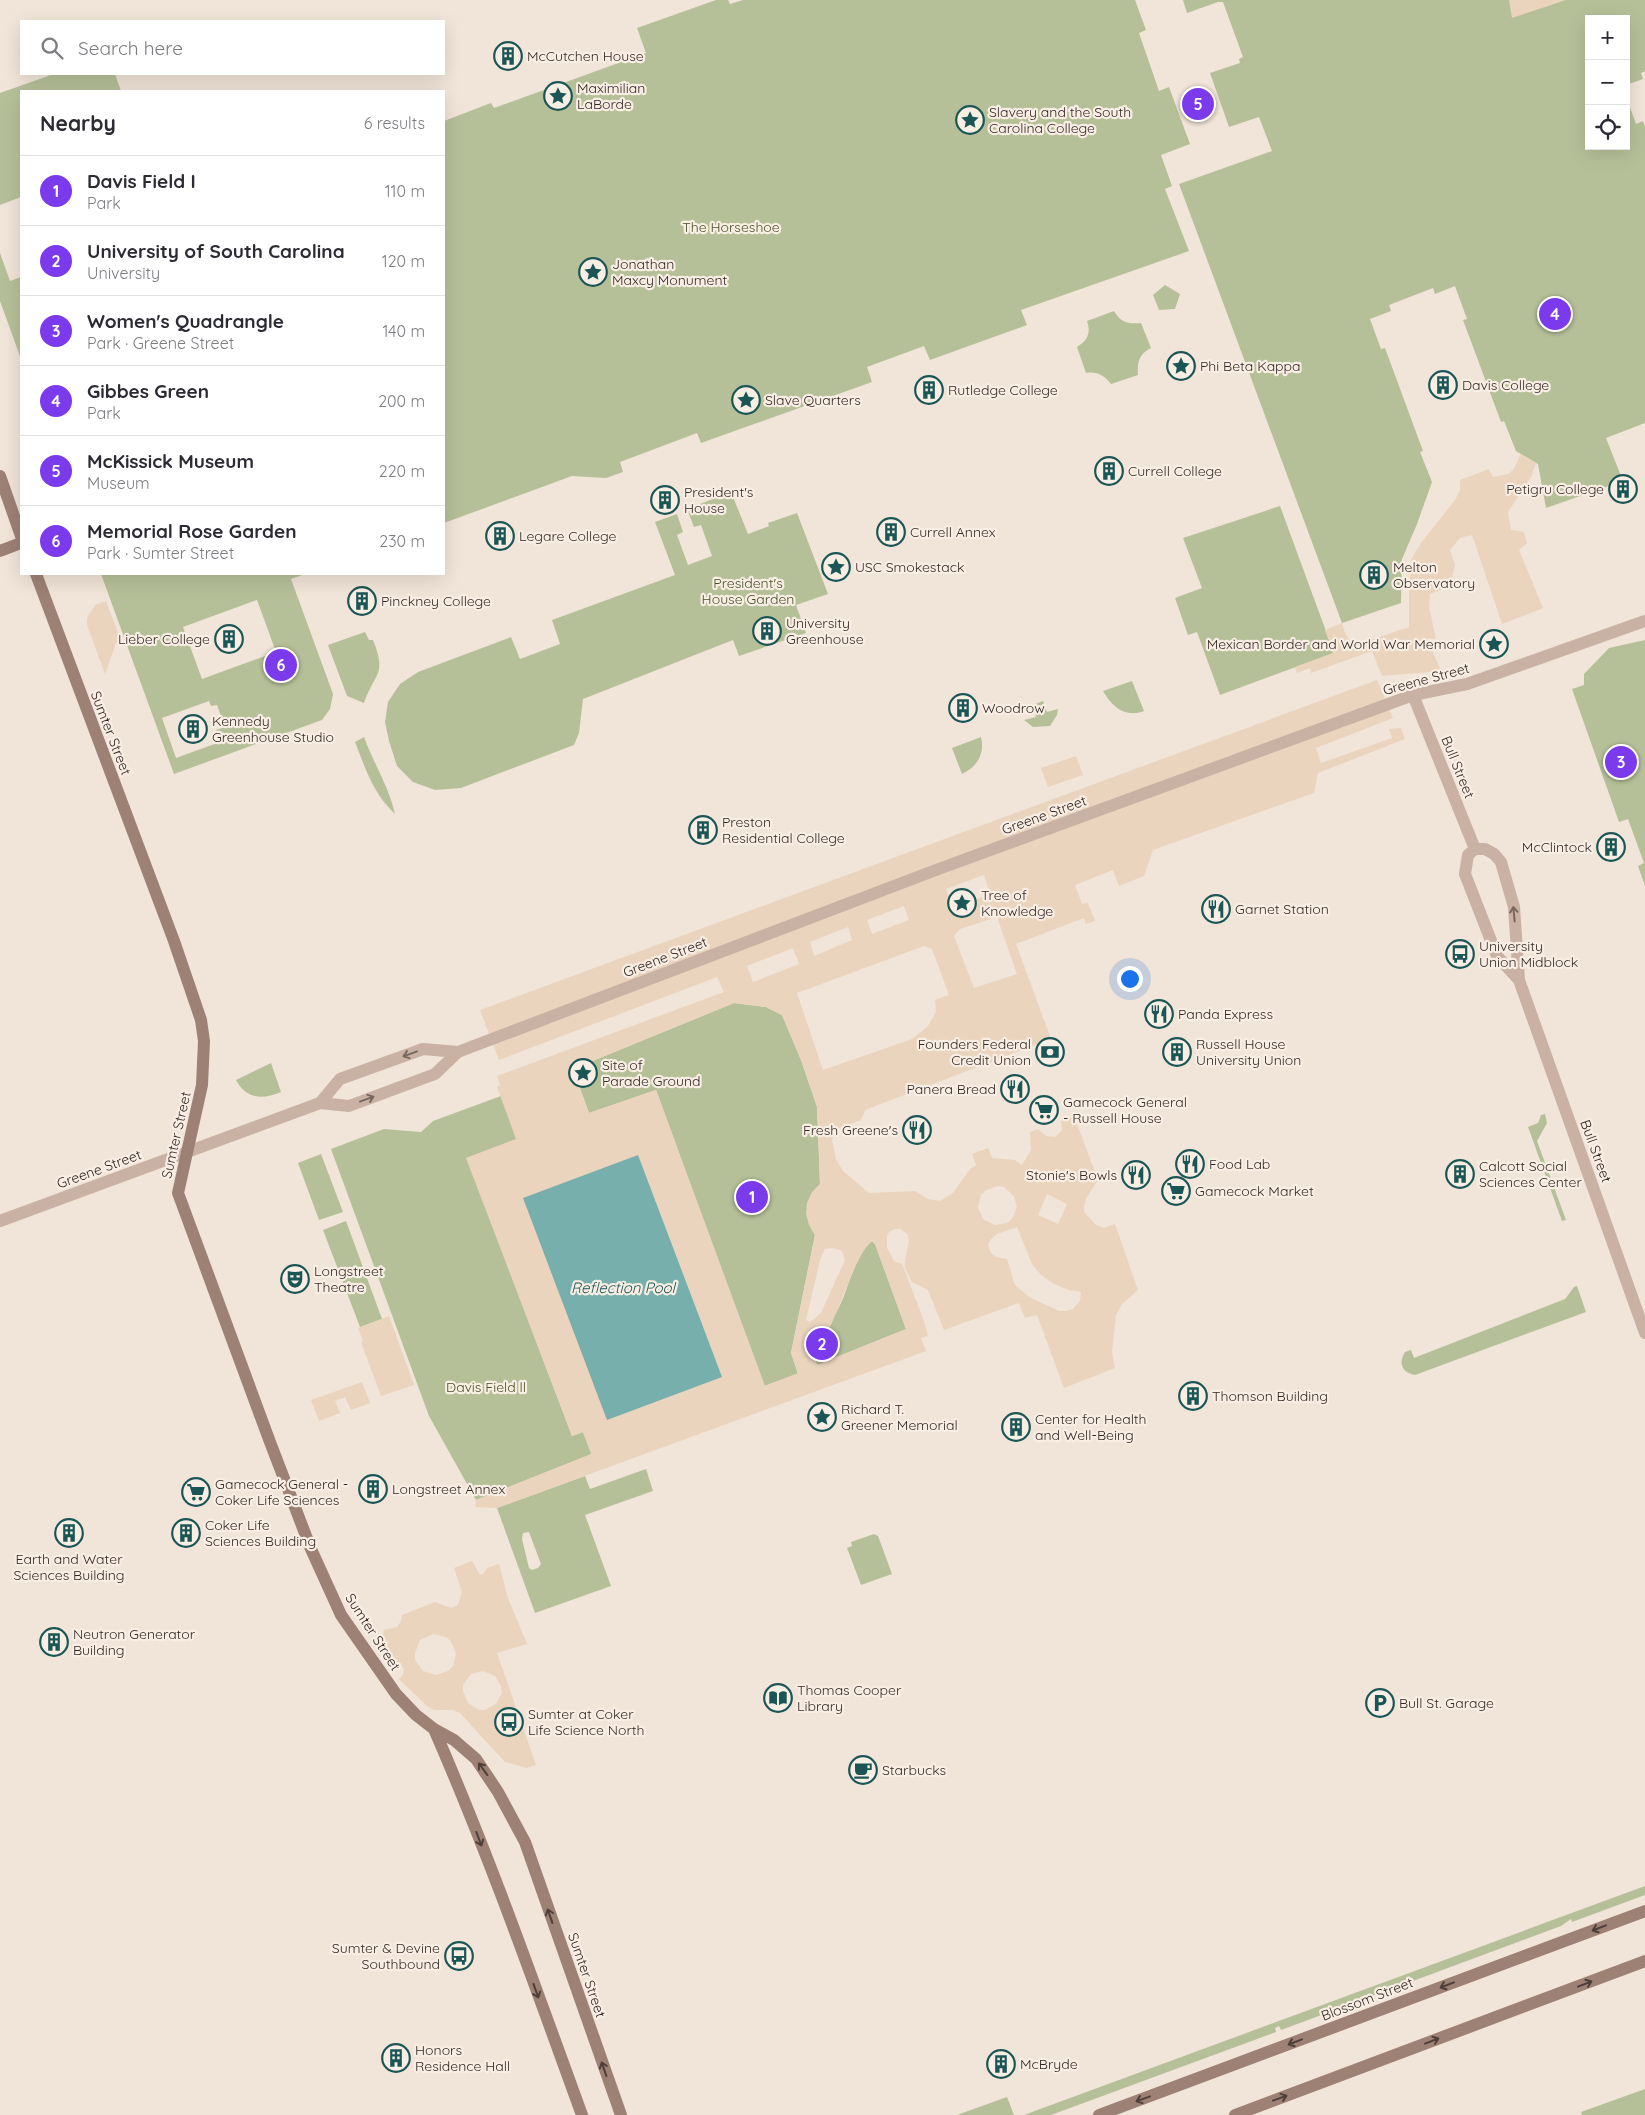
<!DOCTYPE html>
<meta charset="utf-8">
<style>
:root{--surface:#fff;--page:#f7f7f7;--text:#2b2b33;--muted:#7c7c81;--line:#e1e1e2;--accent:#7c3aed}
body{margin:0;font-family:Quicksand,sans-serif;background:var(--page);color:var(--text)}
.controls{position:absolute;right:15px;top:15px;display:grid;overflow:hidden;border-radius:0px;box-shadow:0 5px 20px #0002}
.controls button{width:45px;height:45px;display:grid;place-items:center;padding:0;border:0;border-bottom:1px solid var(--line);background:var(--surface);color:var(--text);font:25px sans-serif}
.you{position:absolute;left:1129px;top:978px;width:18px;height:18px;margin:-12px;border:4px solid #fff;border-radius:50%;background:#1a73e8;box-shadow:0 0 0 8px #1a73e833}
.badge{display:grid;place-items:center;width:32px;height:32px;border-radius:50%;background:var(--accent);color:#fff;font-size:16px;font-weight:700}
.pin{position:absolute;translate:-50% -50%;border:2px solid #fff;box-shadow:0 1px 5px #0006}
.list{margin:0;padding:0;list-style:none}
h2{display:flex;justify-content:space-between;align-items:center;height:65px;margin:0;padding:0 20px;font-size:21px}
h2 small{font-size:16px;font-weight:400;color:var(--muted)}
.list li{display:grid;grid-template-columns:32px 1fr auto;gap:15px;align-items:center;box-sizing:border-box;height:70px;padding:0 20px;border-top:1px solid var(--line)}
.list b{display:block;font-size:19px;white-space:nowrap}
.list p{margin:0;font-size:16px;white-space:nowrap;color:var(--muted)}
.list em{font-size:16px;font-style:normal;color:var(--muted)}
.icon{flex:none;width:28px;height:28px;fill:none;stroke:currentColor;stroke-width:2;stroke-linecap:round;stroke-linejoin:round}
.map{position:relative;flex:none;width:1645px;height:2115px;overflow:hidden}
.search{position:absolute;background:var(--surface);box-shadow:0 5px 20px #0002;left:20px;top:20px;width:425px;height:55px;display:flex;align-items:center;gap:12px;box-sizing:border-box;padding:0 18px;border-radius:0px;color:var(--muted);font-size:19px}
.panel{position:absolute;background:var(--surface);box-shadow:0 5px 20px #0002;left:20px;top:90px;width:425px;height:485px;border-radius:0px}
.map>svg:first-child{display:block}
</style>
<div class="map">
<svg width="1645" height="2115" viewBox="0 0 1645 2115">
<rect width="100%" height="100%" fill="#f1e4d8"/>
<path fill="#b6c098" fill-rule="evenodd" d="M716,0H728L730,4L743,0H1135L1146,30L1139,33L1159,91L1169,87L1190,144L1161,155L1172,186L1165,189L1189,251L1021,310L1027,325L930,360L924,346L867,367L872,382L701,443L697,433L620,462L623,472L606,478L572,476L444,523V121L491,103L494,108L646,53L637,28Z
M1183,0H1645V71L1641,73L1643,79L1626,85V19H1589V146H1626V96L1636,124L1643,121L1645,127V423L1606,438L1623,481L1546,508L1538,464L1516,451L1504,421L1501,422L1463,320L1467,319L1455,286L1435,294L1433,288L1389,305L1391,311L1370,319L1381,349L1385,348L1423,451L1420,452L1432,482L1417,524L1402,559L1401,603L1342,623L1179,184L1272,151L1259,117L1229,127L1210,73L1240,63L1239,59L1243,57L1223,2H1218L1187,13Z
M54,74H115L121,91H21V197L0,205V93Z
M0,253L10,281L21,277V359L0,301Z
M1165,285L1180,294L1175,309L1159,310L1153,295Z
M1114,311C1121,323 1128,324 1141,323L1151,348C1139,354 1137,362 1138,375L1111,384C1105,376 1097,371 1086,373L1077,347C1088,340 1091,333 1087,321Z
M731,492L748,534L769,526L768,523L797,513L828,594L796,605L806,633L739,656L733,640L583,699L579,733L574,745L461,788L435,790L413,782L397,766L389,741L385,722L388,702L400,684L418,672L511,637L520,659L560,644L552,620L675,575L655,522L677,514L683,532L677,535L688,565L712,556L701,525L694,527L687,509Z
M1280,506L1334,653L1220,695L1197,632L1188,635L1175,598L1202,588L1183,538Z
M101,574H305L291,579L333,694L330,709L322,720L174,774ZM257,600L276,652L202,679L183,627ZM209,701L211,706L217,705L225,727L216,730L220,742L176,758L162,718Z
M365,632L369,640H373C387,675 375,672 364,703L347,696L328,645Z
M1645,640V886L1638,866L1644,863L1628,819L1619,822L1572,689L1584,685V674L1609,648Z
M1132,681L1144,711C1125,718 1112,707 1103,691Z
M1043,701L1047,712L1058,709L1057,715L1050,726L1033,727L1024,720L1036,717L1033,705Z
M364,737C374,764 389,787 395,814C373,793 366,770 355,742Z
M981,737C985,754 977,767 962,774L952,748Z
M734,1003L766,1007L782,1015L801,1060L817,1107L820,1184C805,1199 804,1217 815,1235L791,1353L798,1374L764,1386L656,1090L589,1113L573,1069Z
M271,1063L281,1092C262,1100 246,1099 236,1080Z
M501,1096L517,1139L467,1158L572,1436L583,1432L592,1454L476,1500L429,1416L331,1149L384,1129L421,1132L433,1121Z
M1545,1114L1547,1123L1537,1141L1566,1220L1562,1221L1528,1127L1538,1123L1541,1115Z
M321,1154L343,1212L319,1220L298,1163Z
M346,1221L382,1319L360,1327L323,1230Z
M872,1241L875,1244L906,1329L817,1365L810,1348C825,1335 836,1315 844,1296C850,1280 858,1252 872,1241Z
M1577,1286L1586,1312L1415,1375C1402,1373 1398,1363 1405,1352L1411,1350L1414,1358L1565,1299L1574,1287Z
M646,1469L653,1491L585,1515L611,1586L535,1613L497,1508L585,1476L590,1489ZM529,1532L541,1564L538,1568L532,1570L529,1568L522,1539L523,1533Z
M874,1534L878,1536L892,1574L861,1585L847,1548L852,1546L851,1542Z
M1645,1886V1895L1572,1922L1571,1919L1561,1926L1281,2030L1279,2026L1275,2028L1276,2032L1051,2115H1024Z
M1645,2089V2115H1582L1581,2112Z
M1007,2097L1014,2115H957Z"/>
<path fill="#ead4be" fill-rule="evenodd" d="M1509,0H1566L1512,18Z
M1521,454L1536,463L1531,477L1508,512L1511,530L1524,532L1527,543L1519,550L1543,608L1502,624L1472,535L1460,538L1450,550L1455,565L1452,578L1446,588L1430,594L1429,607L1436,639L1427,638L1441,671L1382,676L1372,651L1311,673L1310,668L1297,673L1295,667L1333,653L1325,630L1342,623L1345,633L1353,646L1409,627V589L1411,560L1421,543L1455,500L1460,490V480L1489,469L1493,477L1508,474L1513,470Z
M106,601L121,641L116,643L105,674L87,625V618L95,605Z
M1377,680L1393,718L1316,748L1321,763L1392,738L1389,729L1401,728L1405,739L1318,773L1314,793L1153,850L1144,876L1119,886L1113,870L1075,885L1082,904L1088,903L1095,921L1086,924L1084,918L1016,944L1051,1039L865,1110L861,1120L836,1129L832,1140L836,1159L843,1171L869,1193L915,1191L928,1199L940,1201L953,1193L970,1169L976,1165L972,1154L988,1148L992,1158L1015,1160L1022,1165L1031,1150L1030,1132L1038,1129L1046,1136L1055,1137L1062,1130L1061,1121L1074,1116L1098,1180L1087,1197L1084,1206V1212L1096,1225L1104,1228L1115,1224L1138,1290L1122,1304L1116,1315L1112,1352L1115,1368L1064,1388L1037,1315L1025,1318L1019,1303L944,1330L928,1290L912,1282L905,1268V1260L909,1241L908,1235L901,1229H895L889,1232L887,1236V1248L894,1261L902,1264L924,1321L928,1336L921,1338L926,1351L497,1508L475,1507L476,1500L591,1454L583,1432L572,1436L466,1158L516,1139L497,1087L500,1085L497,1076L724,992L717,977L499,1060L480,1010ZM984,875L990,894L953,908L946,889ZM904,906L909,920L872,934L867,920ZM997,917L1017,974L974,988L954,936L960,929ZM848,927L852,940L814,956L810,942ZM924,946L932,949L949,995L935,1000L936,1012L928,1026L912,1039L823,1070L797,993ZM793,948L799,964L753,982L747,966ZM734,1003L766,1007L782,1015L801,1060L817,1106L820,1184L812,1192L807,1203L806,1214L809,1225L815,1235L791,1353L798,1373L765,1386L656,1090L589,1113L573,1069ZM998,1186L1004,1187L1014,1196L1017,1207L1012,1219L1007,1223L995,1225L983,1219L978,1207L981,1195L986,1190ZM1047,1194L1067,1204L1058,1224L1038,1215ZM1017,1227L1032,1264L1041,1275L1054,1284L1069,1290L1081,1292L1080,1301L1073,1309L1066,1311H1059L1029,1297L1015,1285L1007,1259L996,1257L991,1253L988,1245L991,1239L997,1234ZM872,1241L875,1244L906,1329L817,1365L810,1348L821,1339L831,1325L856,1265L866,1246ZM833,1248L842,1251L845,1260L821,1313L810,1322L806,1320L820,1260L825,1249Z
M1076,756L1083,775L1048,787L1041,768Z
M389,1316L414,1385L381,1396L361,1342L363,1341L358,1328Z
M362,1382L370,1403L351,1410L345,1397L335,1401L340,1413L319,1421L311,1400Z
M472,1561L480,1575L483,1574L487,1568L499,1564L508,1598L527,1644L497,1653L536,1765L527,1768L505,1762L460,1713L453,1710H434L427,1706L399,1679L403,1675L404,1669L382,1643L384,1630L397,1627L401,1621L402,1615L435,1602L451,1608L458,1605L462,1592L454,1568ZM433,1634L446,1637L451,1641L456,1654L453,1666L448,1671L436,1675L423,1671L415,1660V1653L420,1640ZM483,1671L495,1676L501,1686L502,1693L496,1704L485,1710H479L468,1703L463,1691V1685L471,1674Z"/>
<path fill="#77afad" d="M638,1155L722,1377L607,1420L523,1198Z"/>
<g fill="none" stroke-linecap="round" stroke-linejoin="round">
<path stroke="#c9b2a4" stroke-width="12" d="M1413,695L1475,849
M1519,980L1497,956L1465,874L1468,855L1475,849H1485L1494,854L1501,862L1514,907L1519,980L1645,1333
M320,1103L340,1079L423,1049L458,1052
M0,1221L320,1103L349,1106L435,1074L458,1052L936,870L1413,695L1467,684L1645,621"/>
<path stroke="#9d8175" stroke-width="12" d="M0,476L21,536
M0,551L21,543
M36,574L174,941L201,1020L204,1041L202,1085L178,1193L270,1442L311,1549L341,1615L396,1694L416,1715L434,1729L454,1740L476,1759L498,1792L525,1842L621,2115
M434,1729C489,1855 535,1986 582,2115
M1099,2115L1645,1911
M1235,2115L1645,1961"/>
</g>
<defs><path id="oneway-shaft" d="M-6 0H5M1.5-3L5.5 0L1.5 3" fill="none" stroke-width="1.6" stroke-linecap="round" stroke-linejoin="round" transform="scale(1.25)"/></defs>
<g stroke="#78675f">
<use href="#oneway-shaft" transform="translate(1514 914) rotate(-95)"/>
<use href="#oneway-shaft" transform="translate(410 1054) rotate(160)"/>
<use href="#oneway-shaft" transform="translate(367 1099) rotate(-20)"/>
</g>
<g stroke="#4f3f3a">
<use href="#oneway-shaft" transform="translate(483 1769) rotate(-126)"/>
<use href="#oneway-shaft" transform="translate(479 1839) rotate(69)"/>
<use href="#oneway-shaft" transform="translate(550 1916) rotate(-109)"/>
<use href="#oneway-shaft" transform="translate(1599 1928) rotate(159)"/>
<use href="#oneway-shaft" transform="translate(1585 1984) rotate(-21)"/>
<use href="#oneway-shaft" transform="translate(1447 1985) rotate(159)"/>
<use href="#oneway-shaft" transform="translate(536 1991) rotate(70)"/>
<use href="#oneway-shaft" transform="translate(1432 2041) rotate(-21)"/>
<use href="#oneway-shaft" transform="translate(1295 2042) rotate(159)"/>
<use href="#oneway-shaft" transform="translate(604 2069) rotate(-109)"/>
<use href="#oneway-shaft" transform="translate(1280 2098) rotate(-20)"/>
<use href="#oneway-shaft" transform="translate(1143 2099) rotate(160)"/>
</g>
<defs>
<symbol id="building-ring" viewBox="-11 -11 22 22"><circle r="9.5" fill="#f9eee4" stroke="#1b5656" stroke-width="1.5"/><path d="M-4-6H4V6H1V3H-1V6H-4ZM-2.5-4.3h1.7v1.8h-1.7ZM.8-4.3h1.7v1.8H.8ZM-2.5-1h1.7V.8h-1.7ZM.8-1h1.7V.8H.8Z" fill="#1b5656"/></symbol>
<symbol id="sight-ring" viewBox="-11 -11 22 22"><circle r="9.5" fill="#f9eee4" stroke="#1b5656" stroke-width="1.5"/><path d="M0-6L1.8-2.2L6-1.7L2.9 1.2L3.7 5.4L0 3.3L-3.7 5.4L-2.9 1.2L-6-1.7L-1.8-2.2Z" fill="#1b5656"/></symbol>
<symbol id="restaurant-ring" viewBox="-11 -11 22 22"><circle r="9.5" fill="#f9eee4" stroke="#1b5656" stroke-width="1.5"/><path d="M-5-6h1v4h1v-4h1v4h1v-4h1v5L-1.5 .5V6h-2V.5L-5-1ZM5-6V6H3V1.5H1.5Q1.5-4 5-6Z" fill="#1b5656"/></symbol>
<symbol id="bus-ring" viewBox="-11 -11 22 22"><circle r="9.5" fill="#f9eee4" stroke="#1b5656" stroke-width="1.5"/><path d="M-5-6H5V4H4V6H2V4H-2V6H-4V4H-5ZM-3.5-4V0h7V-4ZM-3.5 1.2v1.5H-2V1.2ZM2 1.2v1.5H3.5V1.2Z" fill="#1b5656"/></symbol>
<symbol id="bank-ring" viewBox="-11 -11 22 22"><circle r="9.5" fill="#f9eee4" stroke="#1b5656" stroke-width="1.5"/><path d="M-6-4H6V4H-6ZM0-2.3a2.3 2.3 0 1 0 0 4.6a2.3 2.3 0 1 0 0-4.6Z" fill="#1b5656"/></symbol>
<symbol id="supermarket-ring" viewBox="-11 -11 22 22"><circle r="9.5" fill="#f9eee4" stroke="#1b5656" stroke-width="1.5"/><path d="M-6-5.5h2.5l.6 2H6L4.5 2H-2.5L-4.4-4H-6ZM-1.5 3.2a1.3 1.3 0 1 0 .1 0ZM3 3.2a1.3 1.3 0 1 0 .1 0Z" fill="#1b5656"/></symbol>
<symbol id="theatre-ring" viewBox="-11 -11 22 22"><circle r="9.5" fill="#f9eee4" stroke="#1b5656" stroke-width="1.5"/><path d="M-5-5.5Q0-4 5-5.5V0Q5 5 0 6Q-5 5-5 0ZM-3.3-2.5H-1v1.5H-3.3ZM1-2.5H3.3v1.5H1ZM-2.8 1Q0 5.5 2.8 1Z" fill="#1b5656"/></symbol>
<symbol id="library-ring" viewBox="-11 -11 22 22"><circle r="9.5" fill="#f9eee4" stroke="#1b5656" stroke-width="1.5"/><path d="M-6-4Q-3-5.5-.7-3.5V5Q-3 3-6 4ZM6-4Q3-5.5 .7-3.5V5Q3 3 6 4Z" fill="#1b5656"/></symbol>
<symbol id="parking-ring" viewBox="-11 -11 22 22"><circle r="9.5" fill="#f9eee4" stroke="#1b5656" stroke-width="1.5"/><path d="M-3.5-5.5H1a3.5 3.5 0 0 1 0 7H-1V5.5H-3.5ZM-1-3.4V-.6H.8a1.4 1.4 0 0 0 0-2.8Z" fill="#1b5656"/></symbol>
<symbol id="cafe-ring" viewBox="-11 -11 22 22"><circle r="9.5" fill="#f9eee4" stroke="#1b5656" stroke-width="1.5"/><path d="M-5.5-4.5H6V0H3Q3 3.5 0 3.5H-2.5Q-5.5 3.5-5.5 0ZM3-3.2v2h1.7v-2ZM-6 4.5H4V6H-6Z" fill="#1b5656"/></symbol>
</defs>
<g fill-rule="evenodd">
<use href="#building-ring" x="492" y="40" width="32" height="32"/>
<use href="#sight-ring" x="542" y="80" width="32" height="32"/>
<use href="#sight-ring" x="954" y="104" width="32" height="32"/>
<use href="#sight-ring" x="577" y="256" width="32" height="32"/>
<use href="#sight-ring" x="1165" y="350" width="32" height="32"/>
<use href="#building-ring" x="1427" y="369" width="32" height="32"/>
<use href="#building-ring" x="913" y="374" width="32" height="32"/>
<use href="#sight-ring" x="730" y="384" width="32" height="32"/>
<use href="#building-ring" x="1093" y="455" width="32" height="32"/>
<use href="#building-ring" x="1607" y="473" width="32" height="32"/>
<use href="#building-ring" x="649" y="484" width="32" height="32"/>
<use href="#building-ring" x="875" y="516" width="32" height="32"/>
<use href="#building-ring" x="484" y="520" width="32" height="32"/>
<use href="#sight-ring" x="820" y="551" width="32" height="32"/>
<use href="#building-ring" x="1358" y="559" width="32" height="32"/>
<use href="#building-ring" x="346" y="585" width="32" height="32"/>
<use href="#building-ring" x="751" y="615" width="32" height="32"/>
<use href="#building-ring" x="213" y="623" width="32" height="32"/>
<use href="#sight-ring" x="1478" y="628" width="32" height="32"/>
<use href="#building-ring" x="947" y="692" width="32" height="32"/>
<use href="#building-ring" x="177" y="713" width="32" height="32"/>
<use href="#building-ring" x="687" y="814" width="32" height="32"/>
<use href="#building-ring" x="1595" y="831" width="32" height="32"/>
<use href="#sight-ring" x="946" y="887" width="32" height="32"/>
<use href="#restaurant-ring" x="1200" y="893" width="32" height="32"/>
<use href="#bus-ring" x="1444" y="938" width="32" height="32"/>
<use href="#restaurant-ring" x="1143" y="998" width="32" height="32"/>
<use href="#bank-ring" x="1034" y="1036" width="32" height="32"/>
<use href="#building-ring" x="1161" y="1036" width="32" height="32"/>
<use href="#sight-ring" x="567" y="1057" width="32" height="32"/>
<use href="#restaurant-ring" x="999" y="1073" width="32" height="32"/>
<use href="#supermarket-ring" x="1028" y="1094" width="32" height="32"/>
<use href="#restaurant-ring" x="901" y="1114" width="32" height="32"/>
<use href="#restaurant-ring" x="1174" y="1148" width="32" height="32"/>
<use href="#building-ring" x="1444" y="1158" width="32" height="32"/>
<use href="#restaurant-ring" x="1120" y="1159" width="32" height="32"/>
<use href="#supermarket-ring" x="1160" y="1175" width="32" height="32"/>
<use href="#theatre-ring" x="279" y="1263" width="32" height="32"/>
<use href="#building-ring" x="1177" y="1380" width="32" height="32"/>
<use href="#sight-ring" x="806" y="1401" width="32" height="32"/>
<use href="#building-ring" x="1000" y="1411" width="32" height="32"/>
<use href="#building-ring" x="357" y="1473" width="32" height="32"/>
<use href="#supermarket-ring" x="180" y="1476" width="32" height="32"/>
<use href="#building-ring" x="53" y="1517" width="32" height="32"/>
<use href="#building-ring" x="170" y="1517" width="32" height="32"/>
<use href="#building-ring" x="38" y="1626" width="32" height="32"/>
<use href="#library-ring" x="762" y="1682" width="32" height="32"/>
<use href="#parking-ring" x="1364" y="1687" width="32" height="32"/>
<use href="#bus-ring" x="493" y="1706" width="32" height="32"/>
<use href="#cafe-ring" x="847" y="1754" width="32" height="32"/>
<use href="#bus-ring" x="443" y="1940" width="32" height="32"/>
<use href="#building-ring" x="380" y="2042" width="32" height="32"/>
<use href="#building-ring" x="985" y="2048" width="32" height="32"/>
</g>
<g text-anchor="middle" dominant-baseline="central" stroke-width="4.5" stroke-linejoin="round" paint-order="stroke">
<g font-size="14" fill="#352926" stroke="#f9eee4" text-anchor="start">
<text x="527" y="56">McCutchen House</text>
<text x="577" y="88">Maximilian<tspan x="577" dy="16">LaBorde</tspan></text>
<text x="989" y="112">Slavery and the South<tspan x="989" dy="16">Carolina College</tspan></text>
<text x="612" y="264">Jonathan<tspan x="612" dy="16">Maxcy Monument</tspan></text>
<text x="1200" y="366">Phi Beta Kappa</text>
<text x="1462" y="385">Davis College</text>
<text x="948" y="390">Rutledge College</text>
<text x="765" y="400">Slave Quarters</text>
<text x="1128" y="471">Currell College</text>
<text x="1604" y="489" text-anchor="end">Petigru College</text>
<text x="684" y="492">President's<tspan x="684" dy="16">House</tspan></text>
<text x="910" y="532">Currell Annex</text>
<text x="519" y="536">Legare College</text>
<text x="855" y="567">USC Smokestack</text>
<text x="1393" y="567">Melton<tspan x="1393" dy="16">Observatory</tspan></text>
<text x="381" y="601">Pinckney College</text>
<text x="786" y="623">University<tspan x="786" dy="16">Greenhouse</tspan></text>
<text x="210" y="639" text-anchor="end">Lieber College</text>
<text x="1475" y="644" text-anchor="end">Mexican Border and World War Memorial</text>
<text x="982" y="708">Woodrow</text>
<text x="212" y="721">Kennedy<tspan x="212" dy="16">Greenhouse Studio</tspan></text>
<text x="722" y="822">Preston<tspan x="722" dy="16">Residential College</tspan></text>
<text x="1592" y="847" text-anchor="end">McClintock</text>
<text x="981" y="895">Tree of<tspan x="981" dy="16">Knowledge</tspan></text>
<text x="1235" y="909">Garnet Station</text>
<text x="1479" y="946">University<tspan x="1479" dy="16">Union Midblock</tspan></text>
<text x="1178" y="1014">Panda Express</text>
<text x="1031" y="1044" text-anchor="end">Founders Federal<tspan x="1031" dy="16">Credit Union</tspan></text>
<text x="1196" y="1044">Russell House<tspan x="1196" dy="16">University Union</tspan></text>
<text x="602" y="1065">Site of<tspan x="602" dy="16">Parade Ground</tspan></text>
<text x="996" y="1089" text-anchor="end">Panera Bread</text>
<text x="1063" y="1102">Gamecock General<tspan x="1063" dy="16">- Russell House</tspan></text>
<text x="898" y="1130" text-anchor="end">Fresh Greene's</text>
<text x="1209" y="1164">Food Lab</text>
<text x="1479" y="1166">Calcott Social<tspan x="1479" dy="16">Sciences Center</tspan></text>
<text x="1117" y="1175" text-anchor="end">Stonie's Bowls</text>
<text x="1195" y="1191">Gamecock Market</text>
<text x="314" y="1271">Longstreet<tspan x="314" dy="16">Theatre</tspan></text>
<text x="1212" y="1396">Thomson Building</text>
<text x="841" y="1409">Richard T.<tspan x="841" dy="16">Greener Memorial</tspan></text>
<text x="1035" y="1419">Center for Health<tspan x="1035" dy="16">and Well-Being</tspan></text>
<text x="215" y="1484">Gamecock General -<tspan x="215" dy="16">Coker Life Sciences</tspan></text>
<text x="392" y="1489">Longstreet Annex</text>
<text x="205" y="1525">Coker Life<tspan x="205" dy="16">Sciences Building</tspan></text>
<text x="69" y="1559" text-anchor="middle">Earth and Water<tspan x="69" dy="16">Sciences Building</tspan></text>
<text x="73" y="1634">Neutron Generator<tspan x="73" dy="16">Building</tspan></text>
<text x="797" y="1690">Thomas Cooper<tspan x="797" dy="16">Library</tspan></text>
<text x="1399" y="1703">Bull St. Garage</text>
<text x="528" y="1714">Sumter at Coker<tspan x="528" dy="16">Life Science North</tspan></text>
<text x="882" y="1770">Starbucks</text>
<text x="440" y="1948" text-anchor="end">Sumter &amp; Devine<tspan x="440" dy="16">Southbound</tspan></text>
<text x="415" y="2050">Honors<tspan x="415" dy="16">Residence Hall</tspan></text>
<text x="1020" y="2064">McBryde</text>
</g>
<g font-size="14" fill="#475329" stroke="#f9eee4">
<text x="731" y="227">The Horseshoe</text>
<text x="748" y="583">President's<tspan x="748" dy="16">House Garden</tspan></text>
<text x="486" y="1387">Davis Field ll</text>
</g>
<g font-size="14" fill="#352926" stroke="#f9eee4">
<text transform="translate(1426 679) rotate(-15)">Greene Street</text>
<text transform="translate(111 733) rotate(69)">Sumter Street</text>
<text transform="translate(1458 767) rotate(68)">Bull Street</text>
<text transform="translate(1044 815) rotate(-20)">Greene Street</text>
<text transform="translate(665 957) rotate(-21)">Greene Street</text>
<text transform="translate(176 1135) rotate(-77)">Sumter Street</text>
<text transform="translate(1596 1151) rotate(70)">Bull Street</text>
<text transform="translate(99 1169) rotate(-20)">Greene Street</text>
<text transform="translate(373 1632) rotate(57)">Sumter Street</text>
<text transform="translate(587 1975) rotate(71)">Sumter Street</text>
<text transform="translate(1367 1999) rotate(-21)">Blossom Street</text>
</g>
<g font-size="15" font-style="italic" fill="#1b5656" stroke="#f9eee4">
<text x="623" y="1287">Reflection Pool</text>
</g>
</g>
</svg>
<div class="controls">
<button>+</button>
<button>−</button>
<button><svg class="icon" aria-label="locate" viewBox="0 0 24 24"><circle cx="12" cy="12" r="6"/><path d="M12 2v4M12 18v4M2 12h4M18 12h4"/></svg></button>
</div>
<div class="you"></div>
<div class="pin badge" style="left:752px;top:1197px">1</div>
<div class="pin badge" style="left:822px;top:1344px">2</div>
<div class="pin badge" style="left:1621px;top:762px">3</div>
<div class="pin badge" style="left:1555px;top:314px">4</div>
<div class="pin badge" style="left:1198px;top:104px">5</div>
<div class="pin badge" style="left:281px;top:665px">6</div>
<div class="search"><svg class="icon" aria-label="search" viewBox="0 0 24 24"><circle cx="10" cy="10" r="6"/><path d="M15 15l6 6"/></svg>Search here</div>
<section class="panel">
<h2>Nearby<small>6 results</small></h2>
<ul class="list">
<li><span class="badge">1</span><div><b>Davis Field I</b><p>Park</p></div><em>110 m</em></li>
<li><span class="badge">2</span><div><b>University of South Carolina</b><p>University</p></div><em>120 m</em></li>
<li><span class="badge">3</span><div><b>Women's Quadrangle</b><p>Park · Greene Street</p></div><em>140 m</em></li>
<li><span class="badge">4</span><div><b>Gibbes Green</b><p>Park</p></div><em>200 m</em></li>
<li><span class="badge">5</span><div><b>McKissick Museum</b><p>Museum</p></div><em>220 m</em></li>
<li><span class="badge">6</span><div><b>Memorial Rose Garden</b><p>Park · Sumter Street</p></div><em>230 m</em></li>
</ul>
</section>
</div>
